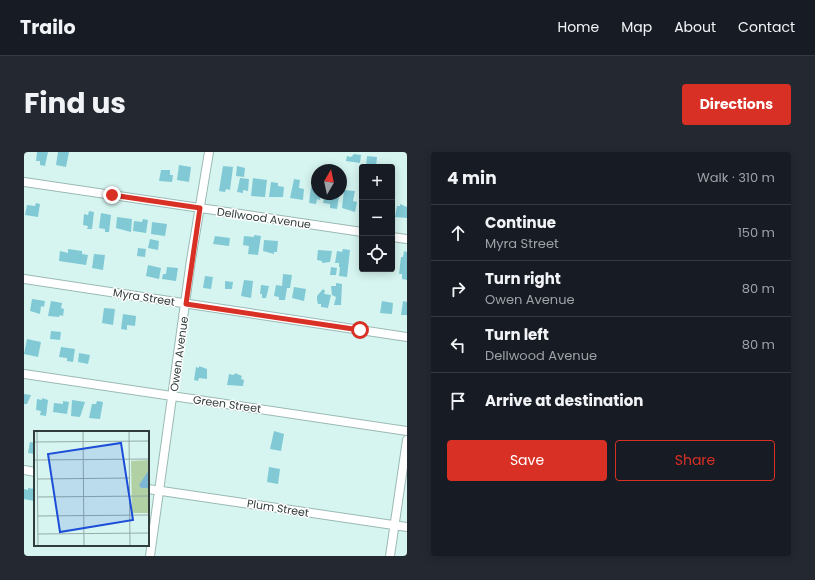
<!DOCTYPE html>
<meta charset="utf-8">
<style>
:root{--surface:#171b24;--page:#242831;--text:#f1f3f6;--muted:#9ea1a6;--line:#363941;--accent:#d93025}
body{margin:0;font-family:Poppins,sans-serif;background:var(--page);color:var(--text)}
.controls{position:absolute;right:12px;top:12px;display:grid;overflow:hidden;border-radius:4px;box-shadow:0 2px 10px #0003}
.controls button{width:36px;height:36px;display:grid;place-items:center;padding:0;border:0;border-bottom:1px solid var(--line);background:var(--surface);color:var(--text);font:20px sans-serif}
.compass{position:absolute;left:287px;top:12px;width:36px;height:36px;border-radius:50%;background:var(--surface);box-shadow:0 2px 10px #0003;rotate:9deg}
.stop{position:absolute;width:12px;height:12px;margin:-9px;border:3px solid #d93025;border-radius:50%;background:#fff}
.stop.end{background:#d93025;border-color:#fff;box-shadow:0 1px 4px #0008}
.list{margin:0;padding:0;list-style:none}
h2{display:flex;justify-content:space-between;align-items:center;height:52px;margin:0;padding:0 16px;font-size:17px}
h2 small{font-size:13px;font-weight:400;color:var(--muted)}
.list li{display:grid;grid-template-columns:26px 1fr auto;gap:12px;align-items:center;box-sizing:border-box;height:56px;padding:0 16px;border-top:1px solid var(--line)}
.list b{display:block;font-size:15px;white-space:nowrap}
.list p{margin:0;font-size:13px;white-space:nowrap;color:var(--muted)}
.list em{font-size:13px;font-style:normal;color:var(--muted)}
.actions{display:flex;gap:8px;padding:12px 16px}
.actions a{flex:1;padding:9px 0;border:1px solid var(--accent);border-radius:4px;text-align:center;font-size:14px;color:var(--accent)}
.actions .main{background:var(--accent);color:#fff}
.icon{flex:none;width:22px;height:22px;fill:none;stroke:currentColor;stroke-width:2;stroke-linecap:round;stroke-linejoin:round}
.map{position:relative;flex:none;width:383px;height:404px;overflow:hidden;border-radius:4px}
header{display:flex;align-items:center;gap:24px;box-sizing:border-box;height:56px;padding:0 20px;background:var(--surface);border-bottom:1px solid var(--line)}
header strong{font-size:19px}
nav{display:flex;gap:22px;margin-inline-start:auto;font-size:14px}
.intro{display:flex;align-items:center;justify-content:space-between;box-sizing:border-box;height:96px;padding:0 24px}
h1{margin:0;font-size:28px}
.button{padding:10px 18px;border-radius:4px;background:var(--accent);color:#fff;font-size:14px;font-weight:700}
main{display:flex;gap:24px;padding:0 24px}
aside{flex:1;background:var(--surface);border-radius:4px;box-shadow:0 2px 10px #0003}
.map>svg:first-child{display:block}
</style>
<header>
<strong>Trailo</strong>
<nav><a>Home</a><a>Map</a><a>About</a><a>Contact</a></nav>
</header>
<div class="intro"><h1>Find us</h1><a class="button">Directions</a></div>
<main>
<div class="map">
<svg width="383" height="404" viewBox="0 0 383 404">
<rect width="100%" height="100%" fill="#d6f5f0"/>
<path fill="#81c9d5" d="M13,0H24L21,14L16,13V9H12Z
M34,0H45L42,15L32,13Z
M330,2L337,3L336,11L322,9L323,4L327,5Z
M343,4L353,5L352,15H342Z
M155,13L167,15L165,30L153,28Z
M199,14L209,15L206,38L202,37L201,40L195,39Z
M213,14L221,16L220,25L212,24Z
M137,18H146V23H149L148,30L135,29Z
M216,26L225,27L224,39L219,38V41L213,40Z
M229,26L243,28L241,45L227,44Z
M270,27L276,28L275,36L280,37L279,48L266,46Z
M247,30L254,31V34L260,35L259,45H245Z
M287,35H293V42H297L296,48L293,47L292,52L285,51Z
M320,38L331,39L329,49L333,50L331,60L318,56Z
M301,42L315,44L313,57L306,56V52L299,51Z
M12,51L16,52L14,65L1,63L3,53L11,54Z
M376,52L383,55V66L371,65L373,54H376Z
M65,59L70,60L68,77H63L64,74L59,73L60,62L64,63Z
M77,61L87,63L85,80H81V77L75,76Z
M93,65L108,67L107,80L92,76Z
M119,67L124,68L122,81L109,79L110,69L118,70Z
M128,70L143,72L141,84L127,82Z
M230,83L237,84L234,103L224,102L225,94L219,93L220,84L230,85Z
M191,84L206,86L205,94L189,92Z
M126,87L135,89L134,98L124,96Z
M240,88L254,89L253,100H250V102L239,99Z
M114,96L122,97L121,105L113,104Z
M44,97L58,99V102L64,103L62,113L35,109L36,99L44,101Z
M319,97L326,98L323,125L315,124L316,115H315V111H311L313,99L318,100Z
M294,98L308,99L306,110L298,111V109L293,108Z
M380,99L383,100V128L378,127V122H375L377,105H379Z
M70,102L81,103L79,118L68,116Z
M124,113L137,116L135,127L122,124Z
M143,115L154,116L152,129L138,127L139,122H142Z
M307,115L313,116L312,123H306Z
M259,122L268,123L266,136H263L261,148H255V145L250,144L252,133L258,134Z
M181,124L189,125L187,137L179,136Z
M220,128L229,129L227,146L217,144Z
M201,129L209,130L208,137H201Z
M312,131L318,132L317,153H310L312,145L308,143L307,134H312Z
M237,133L245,134L242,146H238V142H236Z
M270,135L282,137L280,149L268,146Z
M299,137L301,139L300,142L307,143L304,156L297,155V152H294L293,148V144Z
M8,147L21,149L20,155L17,154L16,162L6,159Z
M27,149L38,151L37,156L40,157L39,164L36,163L35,165L24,164Z
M358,149L369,151L368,162L356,161Z
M379,149L383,150V163H377Z
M80,156L91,157L89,173L78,171Z
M99,162L112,164L111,174L103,173V178L97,177Z
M27,179L37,180L36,188L26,187Z
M3,187L17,190L14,205L0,202Z
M37,195L51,197L49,210L43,209V206L35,205Z
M55,201L66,203L64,212L54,210Z
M175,214L183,217V227L175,226L174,229L170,228L172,215L175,216Z
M211,221L218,224L217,227L220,228L219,234L203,233L205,222L210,223Z
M0,242L7,243L3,252H0Z
M18,246L24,248L22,264L16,263L17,259L12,258L13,247L18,248Z
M48,248L61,250L56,265L47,264Z
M39,249L45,250L43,262L29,260L30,251L39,252Z
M73,249L79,250L76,267L65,266L68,252H72Z
M250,279L260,282L257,299L246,297Z
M6,290L11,291V302L4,301Z
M245,315L256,317L254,332L243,330Z
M4,336L11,337L10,349L0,347V337L4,338Z"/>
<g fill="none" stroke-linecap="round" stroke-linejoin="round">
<defs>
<path id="minor" d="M0,30L338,80
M368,85L383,87
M0,127L383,185
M0,222L383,279
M0,318L11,320
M124,337L383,375
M126,404L167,108L185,0
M366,404L383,288"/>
</defs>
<use href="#minor" stroke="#9bb9b4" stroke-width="10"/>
<use href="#minor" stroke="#fff" stroke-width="8"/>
</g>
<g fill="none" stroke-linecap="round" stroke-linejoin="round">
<path stroke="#d93025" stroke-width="5" d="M88,43L176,56L162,152L336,178"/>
</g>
<g text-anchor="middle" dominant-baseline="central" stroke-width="3" stroke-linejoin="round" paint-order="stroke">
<g font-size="11" fill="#303d3b" stroke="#fff">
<text transform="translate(240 66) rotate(8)">Dellwood Avenue</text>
<text transform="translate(120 145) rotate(9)">Myra Street</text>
<text transform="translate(155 202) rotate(-82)">Owen Avenue</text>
<text transform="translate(203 252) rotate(8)">Green Street</text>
<text transform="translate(254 356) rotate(9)">Plum Street</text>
</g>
</g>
<g transform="translate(10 279)">
<rect width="115" height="115" fill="#d6f5f0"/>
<path d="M115,29V82H98L97,30Z" fill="#b1d0a3"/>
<path d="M115,39V57H107L105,54Z" fill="#7eb7d5"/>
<path fill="none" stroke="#94aba8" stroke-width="1" d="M3,0L4,115M49,0L50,115M95,0L96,115M0,11L115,10M0,29L115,28M3,48L96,47M3,66L115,65M3,85L115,84M4,103L115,102"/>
<path fill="#1d4ed8" fill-opacity="0.15" stroke="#1d4ed8" stroke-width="2" d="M87,12L99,89L26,101L14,23Z"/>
<rect width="115" height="115" fill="none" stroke="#303d3b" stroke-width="2"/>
</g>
</svg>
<div class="controls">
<button>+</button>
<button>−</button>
<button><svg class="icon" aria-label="locate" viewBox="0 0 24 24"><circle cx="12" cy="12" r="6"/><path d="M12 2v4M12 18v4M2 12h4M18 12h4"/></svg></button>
</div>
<svg class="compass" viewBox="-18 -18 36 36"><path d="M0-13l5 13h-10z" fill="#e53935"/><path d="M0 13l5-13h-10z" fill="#9ea1a6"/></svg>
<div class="stop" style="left:336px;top:178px"></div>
<div class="stop end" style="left:88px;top:43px"></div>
</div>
<aside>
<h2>4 min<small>Walk · 310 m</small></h2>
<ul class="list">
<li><svg class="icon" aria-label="ahead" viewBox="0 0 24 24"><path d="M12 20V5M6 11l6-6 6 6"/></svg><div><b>Continue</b><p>Myra Street</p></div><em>150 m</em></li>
<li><svg class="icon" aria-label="right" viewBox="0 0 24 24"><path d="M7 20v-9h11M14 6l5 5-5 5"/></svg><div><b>Turn right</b><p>Owen Avenue</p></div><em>80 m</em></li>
<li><svg class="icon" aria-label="left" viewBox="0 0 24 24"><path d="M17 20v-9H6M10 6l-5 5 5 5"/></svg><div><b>Turn left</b><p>Dellwood Avenue</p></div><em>80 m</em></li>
<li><svg class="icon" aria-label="arrive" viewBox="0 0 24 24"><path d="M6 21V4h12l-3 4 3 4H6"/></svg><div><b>Arrive at destination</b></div></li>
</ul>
<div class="actions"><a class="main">Save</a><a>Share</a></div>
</aside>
</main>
